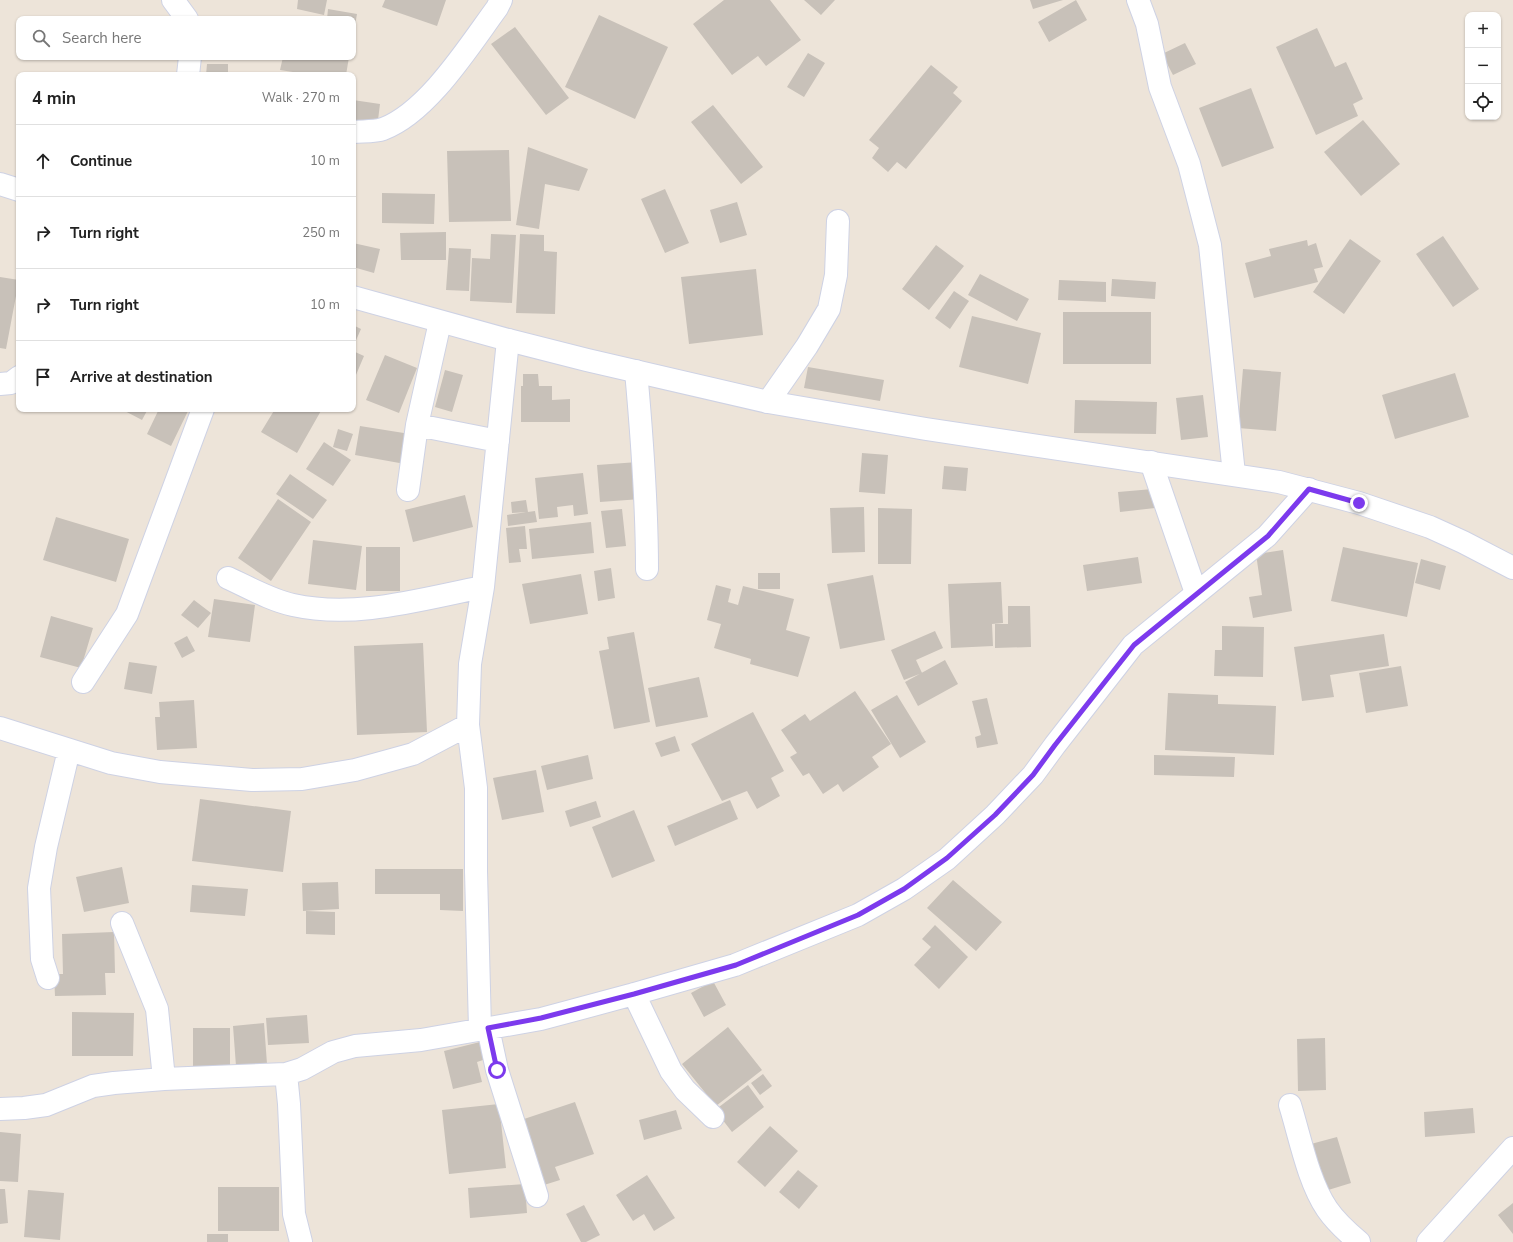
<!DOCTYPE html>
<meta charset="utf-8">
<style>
:root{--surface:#fff;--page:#f2f2f2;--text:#222;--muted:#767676;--line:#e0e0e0}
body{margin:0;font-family:"Nunito Sans",sans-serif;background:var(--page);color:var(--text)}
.controls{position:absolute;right:12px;top:12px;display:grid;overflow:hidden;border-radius:8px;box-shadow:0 1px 3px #0004}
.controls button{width:36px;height:36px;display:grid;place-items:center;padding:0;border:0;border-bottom:1px solid var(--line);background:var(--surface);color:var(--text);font:20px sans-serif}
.stop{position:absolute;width:12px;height:12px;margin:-9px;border:3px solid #7c3aed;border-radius:50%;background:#fff}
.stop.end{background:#7c3aed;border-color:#fff;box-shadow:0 1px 4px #0008}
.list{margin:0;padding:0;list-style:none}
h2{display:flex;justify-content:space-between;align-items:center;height:52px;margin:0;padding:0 16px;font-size:17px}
h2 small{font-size:13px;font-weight:400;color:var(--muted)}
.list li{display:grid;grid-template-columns:26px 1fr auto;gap:12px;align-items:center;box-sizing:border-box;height:72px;padding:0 16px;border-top:1px solid var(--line)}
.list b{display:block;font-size:15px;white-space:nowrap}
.list em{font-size:13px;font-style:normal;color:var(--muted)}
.icon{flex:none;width:22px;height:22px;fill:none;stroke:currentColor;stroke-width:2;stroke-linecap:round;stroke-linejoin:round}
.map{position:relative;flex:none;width:1513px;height:1242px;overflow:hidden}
.search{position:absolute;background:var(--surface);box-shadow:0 1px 3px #0004;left:16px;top:16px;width:340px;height:44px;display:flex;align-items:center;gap:10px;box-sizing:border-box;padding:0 14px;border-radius:8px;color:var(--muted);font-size:15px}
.panel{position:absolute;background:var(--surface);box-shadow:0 1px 3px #0004;left:16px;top:72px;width:340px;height:340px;border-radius:8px}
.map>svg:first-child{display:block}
</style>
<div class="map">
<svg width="1513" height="1242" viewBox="0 0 1513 1242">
<rect width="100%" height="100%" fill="#ede4d9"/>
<path fill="#c8c1b9" d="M298,0H327L324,15L297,9Z
M385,0H446L437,26L382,7Z
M724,0H770L801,40L766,66L758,56L732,75L693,24Z
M804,0H835L821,15Z
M1030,0H1063L1033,9Z
M1076,0L1087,20L1049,42L1038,22Z
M328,9L357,14L354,31L353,19H327Z
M599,15L668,47L635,119L565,87Z
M515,27L569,98L546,115L491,44Z
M1317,28L1335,67L1346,62L1363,99L1353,104L1358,116L1316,135L1276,47Z
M1185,43L1196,64L1173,75L1162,54Z
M808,53L825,63L804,97L787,87Z
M283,57H349L346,75H312L280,70Z
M207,64H228V75H206Z
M931,65L958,87L953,93L962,101L906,169L897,162L888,172L872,158L879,148L869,140Z
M1251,88L1274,148L1222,167L1199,108Z
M353,100L380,104L377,128L353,125Z
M713,105L763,167L741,184L691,122Z
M1363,120L1400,164L1361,196L1324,152Z
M528,147L588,169L579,191L545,184L539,229L516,225Z
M509,150L511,221L449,222L447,151Z
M665,189L689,243L665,253L641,199Z
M382,193L435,194L434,224L382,223Z
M737,202L747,235L720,243L710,210Z
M446,232V260H401L400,233Z
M491,234L516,235L512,303L470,301L472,258L490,259Z
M520,234L544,235V251L557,252L555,314L516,313Z
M1443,236L1479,289L1453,307L1416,254Z
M1350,239L1381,261L1344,314L1313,292Z
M1307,240L1308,246L1316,243L1323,267L1314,269L1318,282L1254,298L1245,263L1271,256L1269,249Z
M353,243L380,249L374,273L353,267Z
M936,245L964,266L929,310L902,289Z
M449,248L471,249L469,291L446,290Z
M756,269L763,335L689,344L681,277Z
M980,274L1029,299L1017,321L968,295Z
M0,277L19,280L6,349L0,348Z
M1112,279L1156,282L1155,299L1111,296Z
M1059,280L1106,282V302L1058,300Z
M954,291L969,301L950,329L935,318Z
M1063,312H1151V364H1063Z
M972,316L1041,333L1028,384L959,367Z
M353,325L361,329L353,347Z
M353,351L364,356L353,382Z
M385,355L417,368L399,413L366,400Z
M808,367L884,380L880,401L804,388Z
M1243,369L1281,372L1276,431L1238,428Z
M445,370L463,375L452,412L435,407Z
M1455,373L1469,417L1395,439L1382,395Z
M523,374H538L539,386H552V400L570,399V422H521V386H523Z
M1203,395L1208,437L1181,440L1176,398Z
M1075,400L1157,402L1156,434L1074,433Z
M121,409H148L142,420Z
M159,409H185L188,411L171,446L147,434Z
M275,409H322L297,453L261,432Z
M360,426L410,434L405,464L355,455Z
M338,429L353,434L347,451L333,447Z
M324,442L351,460L333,486L306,469Z
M862,453L888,455L885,494L859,492Z
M638,462L641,499L600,502L597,465Z
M944,466L968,468L966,491L942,489Z
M583,473L588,514L574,516L573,505L557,507L558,517L539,519L535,478Z
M290,474L327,500L313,519L276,494Z
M1153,489L1155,508L1120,512L1118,492Z
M465,495L473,527L413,542L405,510Z
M278,499L311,522L271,581L238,558Z
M526,500L528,512L512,513L511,502Z
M864,507L865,552L832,553L830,508Z
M878,508L912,509L911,564H878Z
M622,509L626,546L606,548L601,511Z
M535,511L537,522L508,526L507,515Z
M56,517L129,539L116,582L43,560Z
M591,522L594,553L532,559L529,529Z
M525,526L527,549H519L521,562L509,563L506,528Z
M313,540L362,546L356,590L308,584Z
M366,547H400V591H366Z
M1343,547L1418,563L1407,617L1331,601Z
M1283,550L1292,611L1253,618L1249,597L1262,595L1256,554Z
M1138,557L1142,583L1087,591L1083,565Z
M1421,559L1446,566L1440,590L1415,583Z
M611,568L615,598L598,601L594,571Z
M758,573H780V589H758Z
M581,574L588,614L530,624L522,584Z
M873,575L885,640L840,649L827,584Z
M1001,582L1003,623L992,624L993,646L951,648L948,584Z
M716,585L731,589L728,602L738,605L743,586L794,599L786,630L810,637L798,677L750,664L751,659L714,648L721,624L707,620Z
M214,599L255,605L250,642L208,637Z
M194,600L211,613L198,628L181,615Z
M1008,606H1030L1031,647L995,648V624H1008Z
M51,616L93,628L81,668L40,657Z
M1222,626L1264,627L1263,677L1214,676L1215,650H1222Z
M935,631L943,648L916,660L922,673L904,680L891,650Z
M634,632L650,722L614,729L599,651L609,649L607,637Z
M1384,634L1389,666L1330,675L1334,697L1302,701L1294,647Z
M187,636L195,651L182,658L174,643Z
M423,643L427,732L357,735L354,646Z
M945,660L958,684L918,706L905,682Z
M129,662L157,666L152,694L124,689Z
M1401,666L1408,706L1366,713L1359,673Z
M699,677L708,717L656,727L648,688Z
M855,691L891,744L872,757L879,767L843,792L838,784L823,794L809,773L803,776L790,757L797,753L781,730L805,714L810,721Z
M1168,693L1218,695V704L1276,706L1274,755L1165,750Z
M897,695L926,742L900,758L871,710Z
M987,698L998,744L977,748L975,737L981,735L972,701Z
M194,700L197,748L157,750L155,717H160L159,702Z
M753,712L784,771L771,778L780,796L757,809L747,791L722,801L691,744Z
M675,736L680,751L661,757L655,743Z
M588,755L593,779L547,790L541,766Z
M1154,755L1235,757L1234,777L1154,775Z
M536,770L544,812L502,820L493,778Z
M200,799L291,811L283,872L192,861Z
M730,800L738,819L675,846L667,826Z
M596,801L601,817L570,827L565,811Z
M634,810L655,861L612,878L592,827Z
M122,867L129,903L84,912L76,877Z
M375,869H463V911L440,910V894H375Z
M953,880L1002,922L976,951L927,908Z
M338,882L339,909L303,911L302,883Z
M192,885L248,889L245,916L190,912Z
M306,911L335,912V935L306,934Z
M935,925L968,957L939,989L914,965L931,947L922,939Z
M114,932L115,973H105L106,995L55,996L54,974H63L62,934Z
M713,981L726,1005L704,1017L691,993Z
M72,1012L134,1013L133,1056H72Z
M307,1015L309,1043L268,1045L266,1018Z
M264,1023L267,1064L236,1066L233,1026Z
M728,1027L762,1070L716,1106L682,1064Z
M193,1028H230V1069H193Z
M1325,1038L1326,1090L1298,1091L1297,1039Z
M484,1041L489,1058L477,1062L482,1082L453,1089L444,1051Z
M763,1074L772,1086L760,1095L751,1083Z
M748,1085L764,1107L732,1132L715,1110Z
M575,1102L594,1154L555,1167L560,1180L544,1185L521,1120Z
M499,1104L506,1168L449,1174L442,1110Z
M1473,1108L1475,1133L1425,1137L1424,1112Z
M676,1110L682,1129L644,1140L639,1120Z
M770,1126L798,1151L765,1187L737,1162Z
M0,1132L21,1134L18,1182L0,1181Z
M1337,1137L1351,1183L1325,1191L1311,1144Z
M798,1170L818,1186L799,1209L779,1192Z
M647,1175L675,1218L654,1231L644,1214L633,1221L616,1195Z
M525,1184L527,1213L470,1218L468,1188Z
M218,1187H279V1231H218Z
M0,1189H5L8,1223L0,1224Z
M28,1190L64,1193L60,1240L24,1237Z
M1513,1203V1234L1498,1215Z
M584,1205L600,1235L586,1242H581L566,1214Z
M207,1234H228V1242H207Z"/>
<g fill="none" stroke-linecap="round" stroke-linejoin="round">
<defs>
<path id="minor" d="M173,0L187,19
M1138,0L1147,24L1160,87L1189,164L1210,245L1234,474
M188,75L190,57
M353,132C363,131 374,132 383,129C428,112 469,46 497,8L501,0
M636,371C642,437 647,503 647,569
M0,384L11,383L19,377
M768,402L807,346L829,309L836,275L838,221
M417,425L498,441
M1151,462L1196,593
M408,490L417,425L440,322
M228,578C248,587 270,600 293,605C356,619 421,599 483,587
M83,682L127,614L203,409
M0,728L111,763L160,772L252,780L302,779L355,770L413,754L468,725
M122,923L157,1009L164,1079
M48,978L42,959L39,888L46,847L69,750
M634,994L671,1071L685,1090L713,1117
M488,1028L497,1070L537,1196
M480,1029L476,871V788L468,725L470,664L483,587L508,340
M286,1074L289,1104L294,1214L301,1242
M1290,1105C1300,1137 1308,1181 1327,1209C1336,1222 1347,1232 1359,1242
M0,1109L24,1108L46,1105L93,1086L114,1083L164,1079L286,1074L302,1069L333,1052L355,1046L421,1040L541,1019L634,994L735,965L858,915L904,889L947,859L995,815L1033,775L1055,745L1133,645L1267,536L1309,489
M1428,1242L1513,1148"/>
<path id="secondary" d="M0,184L19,190
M353,297L508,340L587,360L768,402L926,429L1279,482L1359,503L1430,527L1463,542L1513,568"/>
</defs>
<use href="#minor" stroke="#ced2e4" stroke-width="24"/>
<use href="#secondary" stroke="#ced2e4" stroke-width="24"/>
<use href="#minor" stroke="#fff" stroke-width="22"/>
<use href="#secondary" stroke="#fff" stroke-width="22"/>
</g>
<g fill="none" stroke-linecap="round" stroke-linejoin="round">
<path stroke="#7c3aed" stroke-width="5" d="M497,1070L488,1028L541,1018L634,994L736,965L858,915L904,889L947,858L995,815L1033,775L1055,745L1134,645L1268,536L1309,489L1359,503"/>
</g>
</svg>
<div class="controls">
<button>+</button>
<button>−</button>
<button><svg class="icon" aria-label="locate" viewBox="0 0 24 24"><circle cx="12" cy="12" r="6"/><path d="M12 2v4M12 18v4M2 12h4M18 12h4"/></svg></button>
</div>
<div class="stop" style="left:497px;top:1070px"></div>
<div class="stop end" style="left:1359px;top:503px"></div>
<div class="search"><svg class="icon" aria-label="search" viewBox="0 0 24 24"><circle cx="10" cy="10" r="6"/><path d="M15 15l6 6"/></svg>Search here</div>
<section class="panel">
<h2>4 min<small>Walk · 270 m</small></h2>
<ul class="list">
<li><svg class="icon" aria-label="ahead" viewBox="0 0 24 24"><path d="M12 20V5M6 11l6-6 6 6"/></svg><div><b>Continue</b></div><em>10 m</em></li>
<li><svg class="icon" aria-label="right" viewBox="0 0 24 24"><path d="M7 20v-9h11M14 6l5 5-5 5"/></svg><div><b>Turn right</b></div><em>250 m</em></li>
<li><svg class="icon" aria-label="right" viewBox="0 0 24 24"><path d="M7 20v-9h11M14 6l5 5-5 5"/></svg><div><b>Turn right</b></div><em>10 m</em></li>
<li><svg class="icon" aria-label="arrive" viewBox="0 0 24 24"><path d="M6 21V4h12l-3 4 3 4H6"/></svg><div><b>Arrive at destination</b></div></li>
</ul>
</section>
</div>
